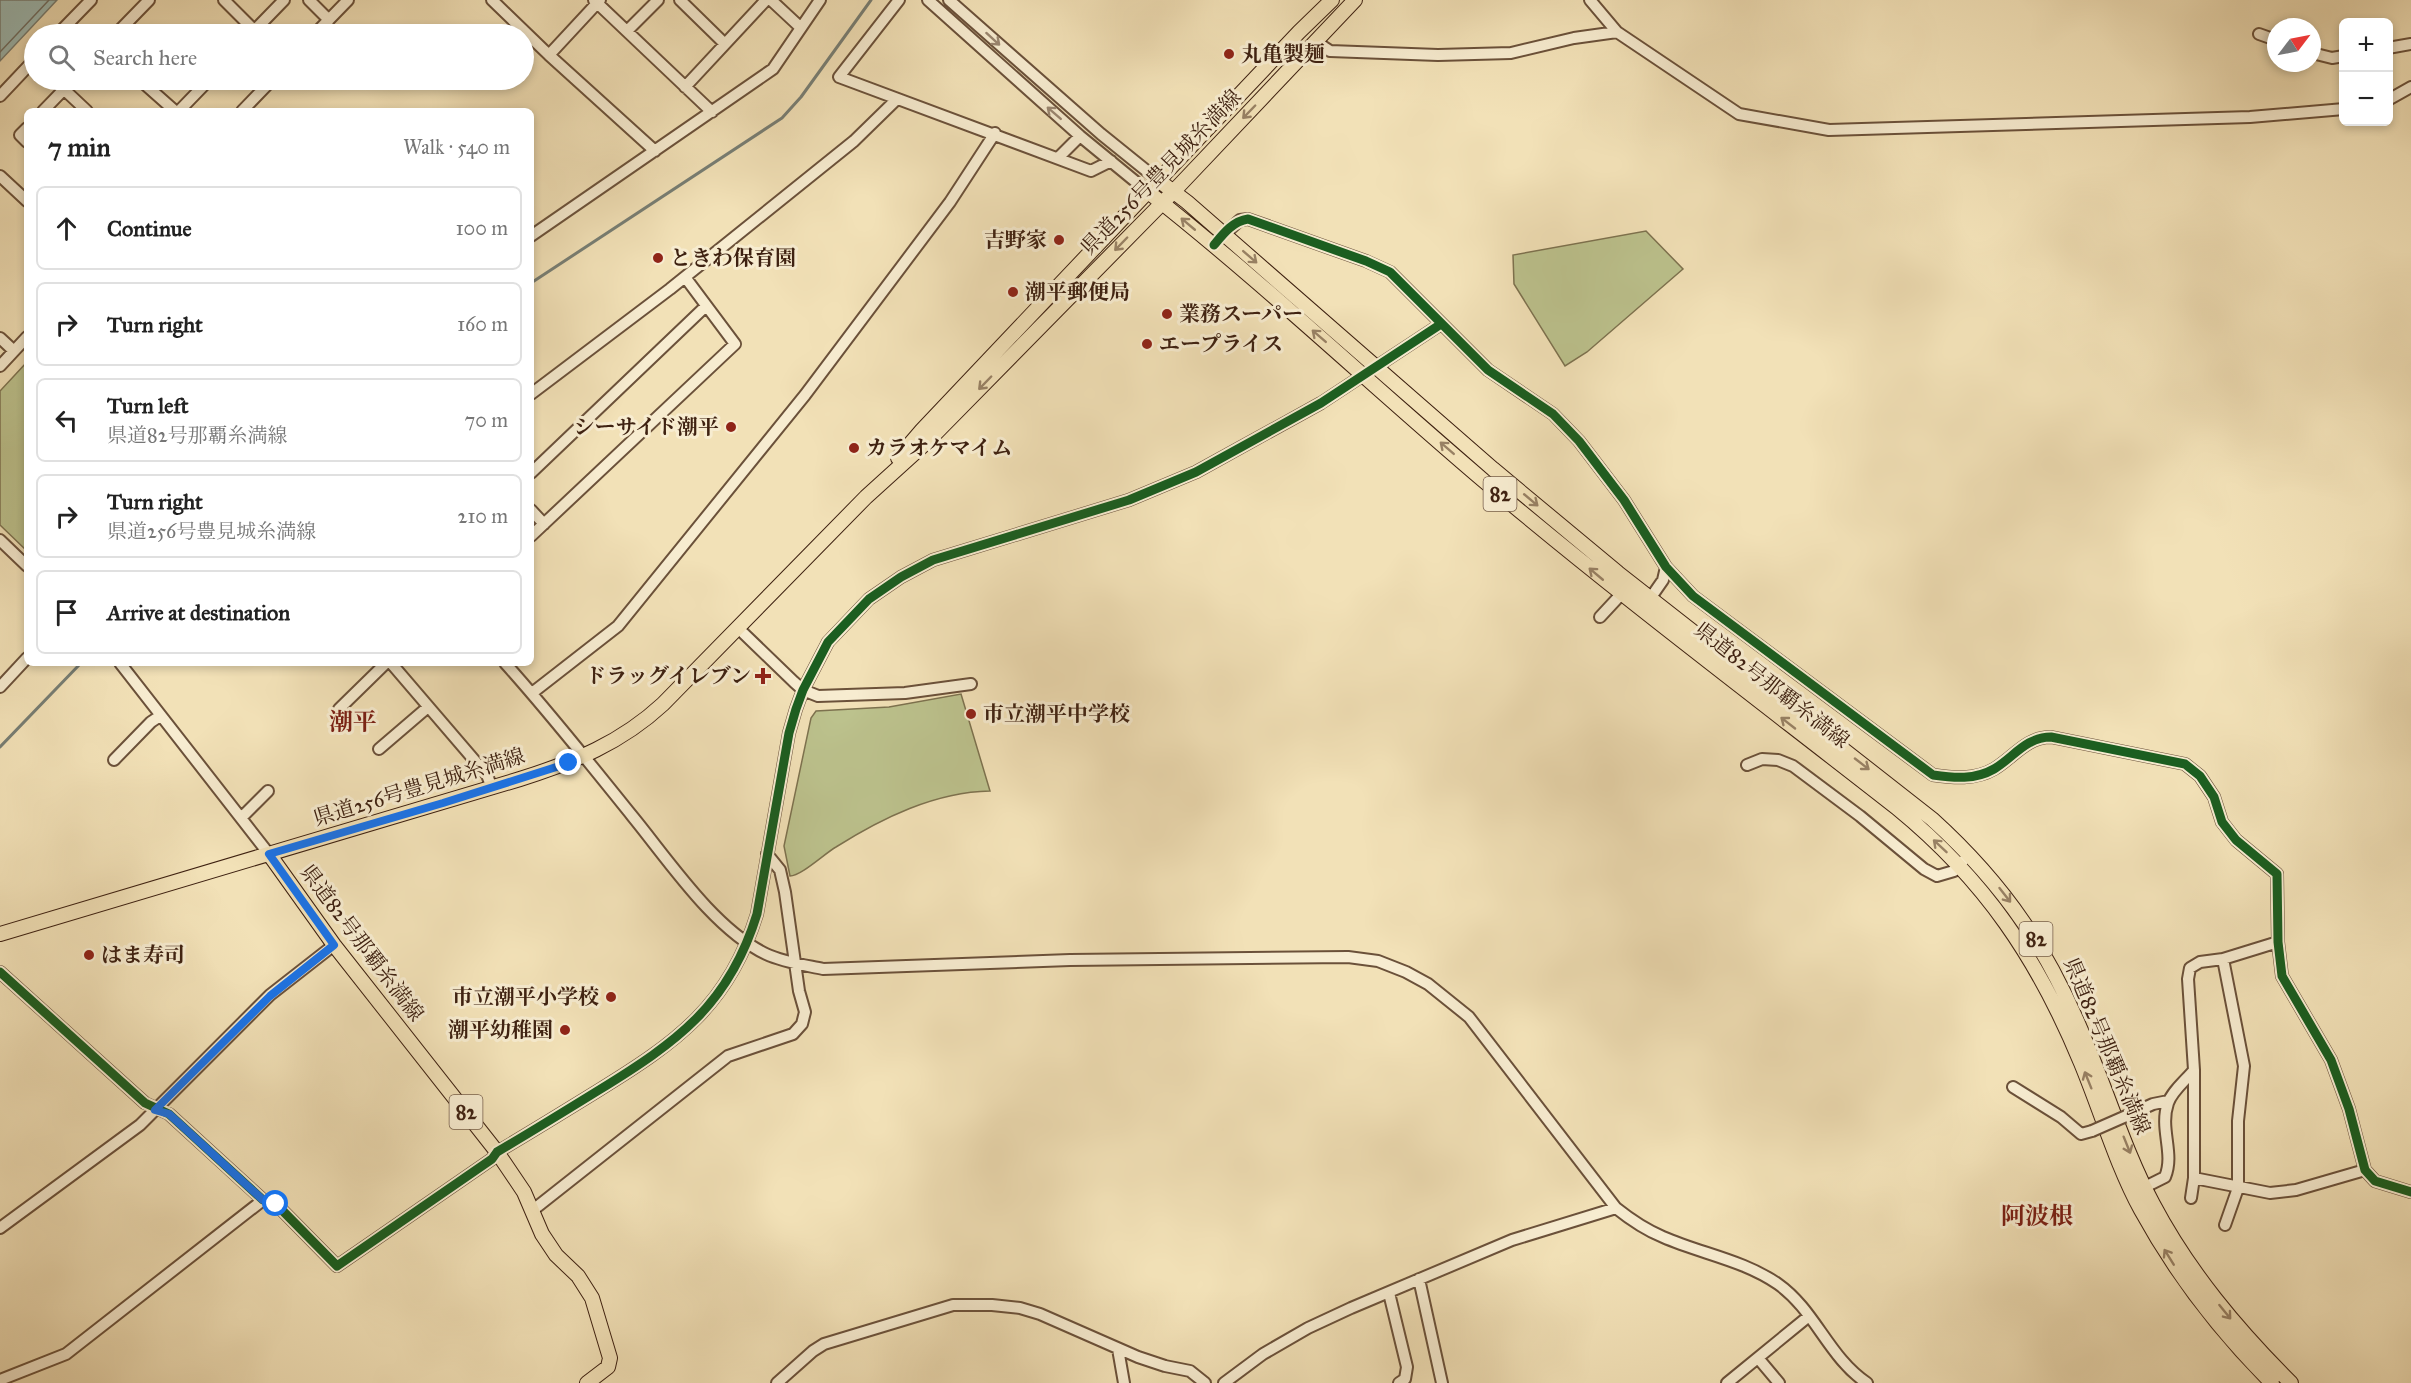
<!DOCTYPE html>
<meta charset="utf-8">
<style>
:root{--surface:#fff;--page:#f6f6f6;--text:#222;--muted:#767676;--line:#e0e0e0}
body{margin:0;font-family:"IM FELL Great Primer","Noto Serif JP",serif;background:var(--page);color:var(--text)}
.controls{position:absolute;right:18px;top:18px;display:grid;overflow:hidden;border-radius:9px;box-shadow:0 3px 9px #0003}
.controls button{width:54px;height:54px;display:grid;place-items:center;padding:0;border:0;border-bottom:2px solid var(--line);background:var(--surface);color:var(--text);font:30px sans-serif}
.compass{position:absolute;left:2267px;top:18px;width:54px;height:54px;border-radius:50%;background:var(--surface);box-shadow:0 3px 9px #0003;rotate:58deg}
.stop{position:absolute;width:18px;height:18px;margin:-14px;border:4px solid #1a73e8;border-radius:50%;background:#fff}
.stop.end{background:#1a73e8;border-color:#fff;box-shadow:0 2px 6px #0008}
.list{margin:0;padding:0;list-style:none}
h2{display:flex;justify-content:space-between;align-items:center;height:78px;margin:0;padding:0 24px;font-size:26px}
h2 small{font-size:20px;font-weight:400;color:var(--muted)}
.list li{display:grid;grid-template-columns:39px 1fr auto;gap:18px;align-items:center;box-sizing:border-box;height:84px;margin:0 12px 12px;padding:0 12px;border:2px solid var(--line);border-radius:9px}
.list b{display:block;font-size:22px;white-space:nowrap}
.list p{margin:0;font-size:20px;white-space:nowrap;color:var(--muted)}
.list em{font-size:20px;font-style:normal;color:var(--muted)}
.icon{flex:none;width:33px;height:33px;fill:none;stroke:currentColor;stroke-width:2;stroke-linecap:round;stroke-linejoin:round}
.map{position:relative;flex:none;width:2411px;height:1383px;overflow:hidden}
.search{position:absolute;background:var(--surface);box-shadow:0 3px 9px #0003;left:24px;top:24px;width:510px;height:66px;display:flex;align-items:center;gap:15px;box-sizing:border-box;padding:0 21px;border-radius:33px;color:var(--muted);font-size:22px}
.panel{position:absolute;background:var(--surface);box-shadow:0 3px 9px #0003;left:24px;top:108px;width:510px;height:558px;border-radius:9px}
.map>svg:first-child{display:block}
</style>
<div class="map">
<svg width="2411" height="1383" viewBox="0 0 2411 1383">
<rect width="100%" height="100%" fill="#f2e1b7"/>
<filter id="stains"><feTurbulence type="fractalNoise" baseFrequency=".00333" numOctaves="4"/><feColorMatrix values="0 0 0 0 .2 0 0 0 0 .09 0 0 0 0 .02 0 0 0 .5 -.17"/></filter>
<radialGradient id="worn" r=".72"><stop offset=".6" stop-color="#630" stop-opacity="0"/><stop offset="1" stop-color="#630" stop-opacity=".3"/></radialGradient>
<path fill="#bcc28d" stroke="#7d724f" stroke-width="1.5" d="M1646,231L1683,269L1587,352L1565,366L1514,284L1513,255Z
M27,362V551L0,525V391Z
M961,694L990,791C935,792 882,818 836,847C824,854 801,876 790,876L784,846L811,718L816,711L889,707Z"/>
<path fill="#9dbcb6" stroke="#777e74" stroke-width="1.5" d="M0,0H57L0,61Z"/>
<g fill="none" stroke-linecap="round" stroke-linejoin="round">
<path stroke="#6e6e64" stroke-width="1.5" d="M0,52L49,0"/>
<path stroke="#777e74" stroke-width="3" d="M531,283L782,118L801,97L871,0
M0,747L81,663"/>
<defs>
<path id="minor" d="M224,0L255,31
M309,0L329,20
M492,0L549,55L655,151
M594,0L712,112
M680,0L725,44
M771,0L800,27
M899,0L839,77L1091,171L1111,161
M928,0L1080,136L1147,191
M949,0L1101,134L1158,180
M1590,0L1617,32L1739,114L1829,130L2250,117L2344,109
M627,31L658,0
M58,34L91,0
M116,34L149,0
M251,34L284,0
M315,34L348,0
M2259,34L2276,40
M1316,42L1330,51L1438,55L1511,53L1574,38L1617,32
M2388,48L2411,44
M2312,53L2332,58L2344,56
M549,55L600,0
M54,80L87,111
M140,80L175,111
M685,87L766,0
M0,96L34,60
M2388,100L2411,87
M43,111L73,80
M179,111L209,80
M242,111L272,80
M27,128L20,135L27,142
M1058,158L1080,136
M0,176L27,201
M531,236L773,69L820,0
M1220,238L1240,220L1248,219L1366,261L1390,272L1488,370L1553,414L1579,441L1624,500L1666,567L1693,596L1933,775C1954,778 1975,780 1994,769C2014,757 2026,737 2051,737L2185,764L2200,776L2214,797L2222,822L2236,840L2277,874L2278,942L2282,976L2331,1060L2349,1109L2365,1170L2375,1181L2411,1192
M0,338L14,351
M0,366L27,337
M531,394L670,289L854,141L897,99
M531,473L706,306
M531,510L544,524
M531,536L735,344L685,277
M0,540L27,566
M1647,603L1663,580L1666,567
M1600,617L1626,589
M738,628L794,682L803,690L818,696L905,693L971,684
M120,663L269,854
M391,663L487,775L492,788
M505,663C550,713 591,765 633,817C669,861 714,929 766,954C783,962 804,965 823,969L1070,960L1348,957L1378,961L1406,972L1428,984L1469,1017L1616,1208C1631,1220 1646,1230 1663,1237C1702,1254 1743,1260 1778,1284C1815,1310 1829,1358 1867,1383
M0,687L27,658
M532,693L618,626L805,395L950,202L995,133
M339,709L386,663
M379,749L428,707
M114,760L151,722L160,716
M1747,765L1762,759L1778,760L1793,766L1860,816L1924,869L1937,876L1954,871L1963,861
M241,818L268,791
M2223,959L2244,1066L2238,1121V1188L2225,1225
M0,972L145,1103L169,1114L263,1200L276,1204L337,1266L492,1159L497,1152C531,1132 565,1111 599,1090C677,1042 729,1005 757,914L789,733L796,709L803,690L828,642L869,599L901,577L933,560L1129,500L1196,472L1321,403L1441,324
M2013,1087L2061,1117L2081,1134L2092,1131
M2133,1113L2153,1104L2168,1101
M2194,1178L2270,1193L2296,1190L2365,1170
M2145,1187L2165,1177C2175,1153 2159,1129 2168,1103C2172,1091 2186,1080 2194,1070L2188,979L2190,968L2200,962L2223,959L2278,942
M2191,1198L2194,1178V1070
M533,1210L728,1056L793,1034L802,1024L805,1012L799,991L785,892L780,870L767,854
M0,1228L140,1125L270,995L334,945
M1419,1279L1442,1383
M1389,1293L1407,1367L1405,1379L1399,1383
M1118,1349L1124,1383
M1758,1358L1779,1383
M0,1380L66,1354L263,1200
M777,1383L813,1351L824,1344L953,1305H992L1020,1308L1040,1314L1138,1357L1165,1366L1190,1371L1205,1383
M1224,1383L1263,1354L1308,1328L1351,1308L1512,1240L1616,1208
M1727,1383L1809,1316"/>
<path id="major" d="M1158,180L1187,202L1493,469L1618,573L1932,819C2006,886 2050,952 2087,1045C2109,1097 2126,1154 2153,1204C2189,1272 2237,1329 2291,1383
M1147,191C1264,283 1371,385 1484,481C1618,594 1759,700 1897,808C1985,880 2038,959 2081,1063C2101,1111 2116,1164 2141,1210C2176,1274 2220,1331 2272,1383
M898,458L922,430L1299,32L1332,0
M269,854L334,945L497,1152L524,1192L542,1234L556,1255L578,1276L592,1298L610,1358L608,1367L587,1383
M0,934L520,779C574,762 621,743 663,704L866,497L930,439L1174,191L1355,0"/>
</defs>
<use href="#minor" stroke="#6b513a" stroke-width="14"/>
<use href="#major" stroke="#3e2111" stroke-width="16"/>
<use href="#minor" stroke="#f7ecd0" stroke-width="10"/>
<use href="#major" stroke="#f2e1b7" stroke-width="14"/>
<defs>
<path id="minor-bridge" d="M2092,1131L2133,1113"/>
</defs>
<use href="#minor-bridge" stroke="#6b513a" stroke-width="14" stroke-linecap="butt"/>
<use href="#minor-bridge" stroke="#f7ecd0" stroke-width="10"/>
<defs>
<path id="cycleway" d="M1214,245C1223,234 1233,221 1248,219L1366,261L1390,272L1488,370L1553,414L1579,441L1624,500L1666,567L1693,596L1933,775C1954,778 1975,780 1994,769C2014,757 2026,737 2051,737L2185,764L2200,776L2214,797L2222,822L2236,840L2277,874L2278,942L2282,976L2331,1060L2349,1109L2365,1170L2375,1181L2411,1192
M0,972L145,1103L169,1114L263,1200L276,1204L337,1266L492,1159L497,1152C531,1132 565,1111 599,1090C677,1042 729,1005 757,914L789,733L796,709L803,690L828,642L869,599L901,577L933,560L1129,500L1196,472L1321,403L1441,324"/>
</defs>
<use href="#cycleway" stroke="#f7ecd0" stroke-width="13"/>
<use href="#cycleway" stroke="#1b5e20" stroke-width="9"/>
</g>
<defs><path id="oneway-shaft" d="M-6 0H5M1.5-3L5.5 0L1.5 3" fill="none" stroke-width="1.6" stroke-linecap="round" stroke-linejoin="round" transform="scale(1.5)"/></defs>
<g stroke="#9a8670">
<use href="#oneway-shaft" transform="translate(993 39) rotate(42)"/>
<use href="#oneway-shaft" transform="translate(1054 113) rotate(-139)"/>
</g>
<g stroke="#988164">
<use href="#oneway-shaft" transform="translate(1249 112) rotate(134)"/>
<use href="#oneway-shaft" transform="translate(1188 224) rotate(-140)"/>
<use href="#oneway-shaft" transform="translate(1121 244) rotate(134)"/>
<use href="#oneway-shaft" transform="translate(1250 257) rotate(41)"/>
<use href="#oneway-shaft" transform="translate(1319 336) rotate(-139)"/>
<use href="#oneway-shaft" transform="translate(985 383) rotate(134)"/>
<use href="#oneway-shaft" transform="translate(1447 448) rotate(-139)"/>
<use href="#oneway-shaft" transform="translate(1531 500) rotate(40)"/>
<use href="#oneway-shaft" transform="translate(1596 574) rotate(-140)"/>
<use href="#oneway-shaft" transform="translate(1788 723) rotate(-142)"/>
<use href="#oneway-shaft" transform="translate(1862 764) rotate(38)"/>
<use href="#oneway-shaft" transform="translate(1940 846) rotate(-137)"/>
<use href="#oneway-shaft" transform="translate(2005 895) rotate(52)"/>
<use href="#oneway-shaft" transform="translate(2088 1080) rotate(-112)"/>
<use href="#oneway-shaft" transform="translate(2127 1145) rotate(68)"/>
<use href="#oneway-shaft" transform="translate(2169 1257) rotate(-122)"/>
<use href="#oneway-shaft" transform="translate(2225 1312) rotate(51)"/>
</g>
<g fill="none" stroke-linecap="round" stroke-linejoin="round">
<path stroke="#1a73e8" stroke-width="8" d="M276,1204L263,1200L169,1114L155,1110L270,996L334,945L269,854L443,803L569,763"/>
</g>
<g fill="#8f2418" stroke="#f7ecd0" stroke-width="2">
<circle cx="1229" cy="54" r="6"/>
<circle cx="1059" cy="240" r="6"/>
<circle cx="658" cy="258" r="6"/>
<circle cx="1013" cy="292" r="6"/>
<circle cx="1167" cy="314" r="6"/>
<circle cx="1147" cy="344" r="6"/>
<circle cx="731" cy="427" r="6"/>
<circle cx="854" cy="448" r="6"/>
<path d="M760 667h6v6h6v6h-6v6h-6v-6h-6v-6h6z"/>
<circle cx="971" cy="714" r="6"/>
<circle cx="89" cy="955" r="6"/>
<circle cx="611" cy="997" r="6"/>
<circle cx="565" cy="1030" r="6"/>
</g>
<g text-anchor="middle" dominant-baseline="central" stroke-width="6" stroke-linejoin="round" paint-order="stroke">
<g fill="#f7ecd0" stroke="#765e4a" stroke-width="1.5">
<rect x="1483.5" y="477" width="33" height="34" rx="4.5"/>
<rect x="2019.5" y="922" width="33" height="34" rx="4.5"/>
<rect x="449.5" y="1095" width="33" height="34" rx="4.5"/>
</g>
<g font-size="20" font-weight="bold" fill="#3e2111">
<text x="1500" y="494">82</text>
<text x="2036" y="939">82</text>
<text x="466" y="1112">82</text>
</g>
<g font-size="21" font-weight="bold" fill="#3e2111" stroke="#f7ecd0" text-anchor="start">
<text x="1241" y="54">丸亀製麺</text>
<text x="1047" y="240" text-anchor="end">吉野家</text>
<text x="670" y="258">ときわ保育園</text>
<text x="1025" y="292">潮平郵便局</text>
<text x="1179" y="314">業務スーパー</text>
<text x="1159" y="344">エープライス</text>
<text x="719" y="427" text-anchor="end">シーサイド潮平</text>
<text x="866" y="448">カラオケマイム</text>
<text x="751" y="676" text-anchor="end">ドラッグイレブン</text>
<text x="983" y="714">市立潮平中学校</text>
<text x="101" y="955">はま寿司</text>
<text x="599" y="997" text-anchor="end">市立潮平小学校</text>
<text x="553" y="1030" text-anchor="end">潮平幼稚園</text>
</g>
<g font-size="21" fill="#3e2111" stroke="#f7ecd0">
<text transform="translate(1161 172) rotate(-46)">県道256号豊見城糸満線</text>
<text transform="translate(1772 685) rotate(38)">県道82号那覇糸満線</text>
<text transform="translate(419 787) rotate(-17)">県道256号豊見城糸満線</text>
<text transform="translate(362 943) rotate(53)">県道82号那覇糸満線</text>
<text transform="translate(2107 1046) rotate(67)">県道82号那覇糸満線</text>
</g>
<g font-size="24" font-weight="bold" fill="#7a1f14" stroke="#f7ecd0">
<text x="353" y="722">潮平</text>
<text x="2037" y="1216">阿波根</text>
</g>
</g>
<rect width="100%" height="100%" filter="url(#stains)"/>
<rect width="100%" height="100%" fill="url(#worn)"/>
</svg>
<div class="controls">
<button>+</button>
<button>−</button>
</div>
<svg class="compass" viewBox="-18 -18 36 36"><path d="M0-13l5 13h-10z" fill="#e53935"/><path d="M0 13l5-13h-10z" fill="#767676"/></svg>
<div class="stop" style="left:276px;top:1204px"></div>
<div class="stop end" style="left:569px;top:763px"></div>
<div class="search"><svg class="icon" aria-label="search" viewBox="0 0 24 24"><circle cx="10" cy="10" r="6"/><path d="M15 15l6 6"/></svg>Search here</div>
<section class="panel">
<h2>7 min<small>Walk · 540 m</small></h2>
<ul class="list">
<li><svg class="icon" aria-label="ahead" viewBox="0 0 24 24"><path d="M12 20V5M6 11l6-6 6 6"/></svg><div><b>Continue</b></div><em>100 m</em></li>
<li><svg class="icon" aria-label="right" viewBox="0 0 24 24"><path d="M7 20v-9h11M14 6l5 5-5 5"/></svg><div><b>Turn right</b></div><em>160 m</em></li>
<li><svg class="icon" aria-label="left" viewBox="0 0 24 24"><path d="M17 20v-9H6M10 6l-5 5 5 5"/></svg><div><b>Turn left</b><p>県道82号那覇糸満線</p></div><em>70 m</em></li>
<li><svg class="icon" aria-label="right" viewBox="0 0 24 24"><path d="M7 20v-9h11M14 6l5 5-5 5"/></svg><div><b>Turn right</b><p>県道256号豊見城糸満線</p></div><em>210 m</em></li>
<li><svg class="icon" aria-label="arrive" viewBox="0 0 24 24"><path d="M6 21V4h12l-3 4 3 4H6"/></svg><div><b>Arrive at destination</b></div></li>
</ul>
</section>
</div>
